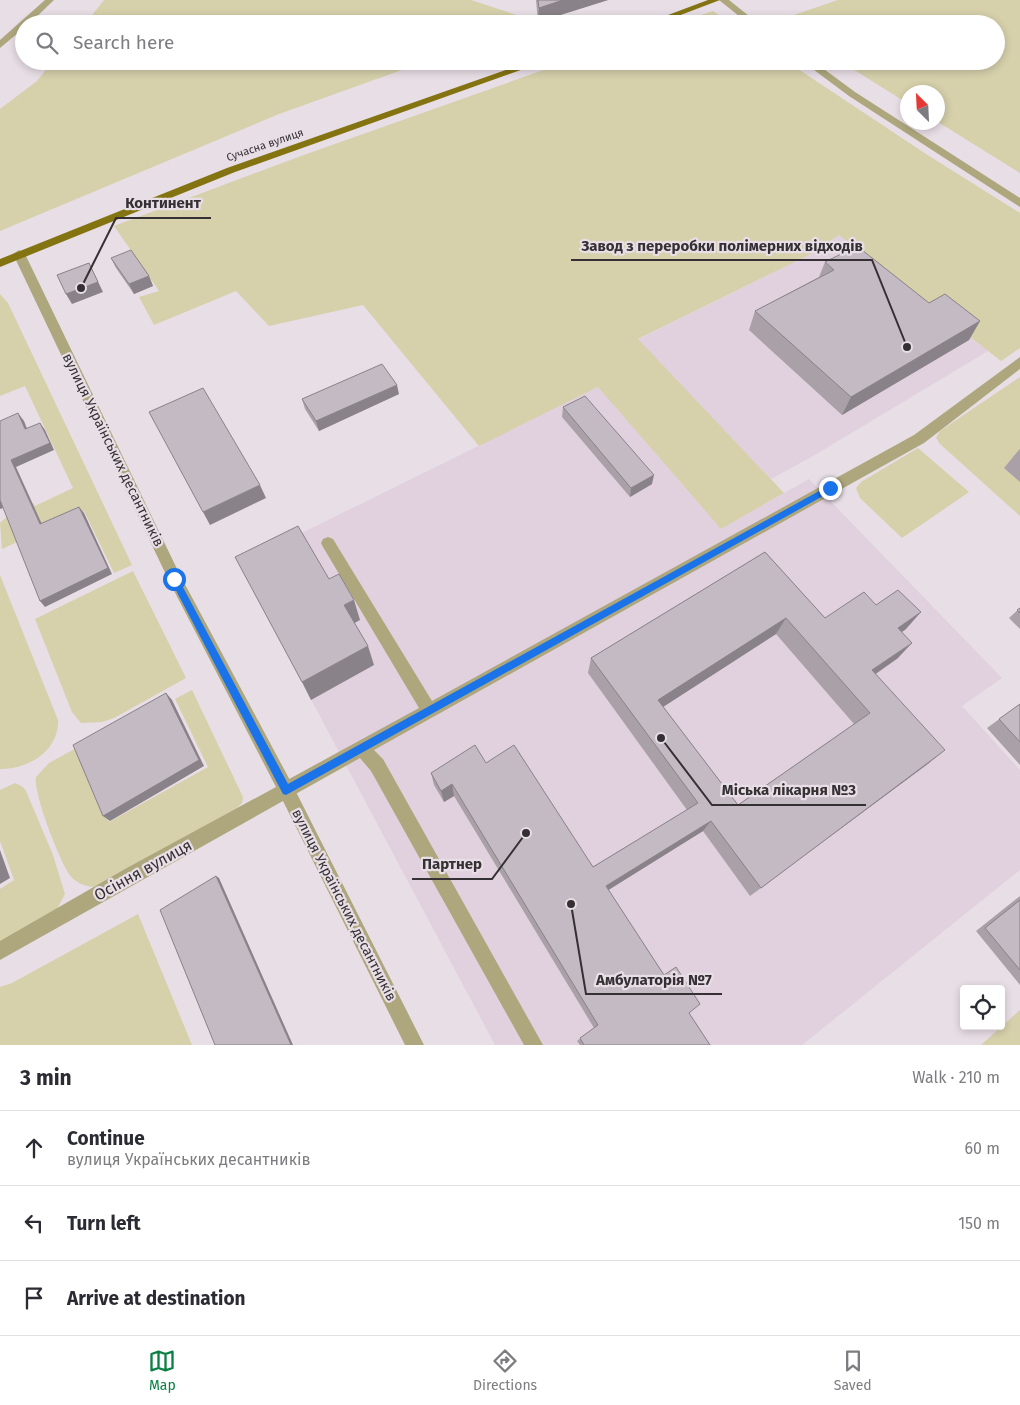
<!DOCTYPE html>
<meta charset="utf-8">
<style>
:root{--surface:#fff;--page:#f2f2f3;--text:#2b2b33;--muted:#7c7c81;--line:#e1e1e2;--accent:#0b8043}
body{margin:0;font-family:"Fira Sans",sans-serif;background:var(--page);color:var(--text)}
.controls{position:absolute;right:15px;bottom:15px;display:grid;overflow:hidden;border-radius:5px;box-shadow:0 2px 8px #0003}
.controls button{width:45px;height:45px;display:grid;place-items:center;padding:0;border:0;border-bottom:1px solid var(--line);background:var(--surface);color:var(--text);font:25px sans-serif}
.compass{position:absolute;left:900px;top:85px;width:45px;height:45px;border-radius:50%;background:var(--surface);box-shadow:0 2px 8px #0003;rotate:336deg}
.stop{position:absolute;width:15px;height:15px;margin:-11px;border:4px solid #1a73e8;border-radius:50%;background:#fff}
.stop.end{background:#1a73e8;border-color:#fff;box-shadow:0 1px 5px #0008}
.list{margin:0;padding:0;list-style:none}
h2{display:flex;justify-content:space-between;align-items:center;height:65px;margin:0;padding:0 20px;font-size:21px}
h2 small{font-size:16px;font-weight:400;color:var(--muted)}
.list li{display:grid;grid-template-columns:32px 1fr auto;gap:15px;align-items:center;box-sizing:border-box;height:75px;padding:0 20px;border-top:1px solid var(--line)}
.list b{display:block;font-size:19px;white-space:nowrap}
.list p{margin:0;font-size:16px;white-space:nowrap;color:var(--muted)}
.list em{font-size:16px;font-style:normal;color:var(--muted)}
.icon{flex:none;width:28px;height:28px;fill:none;stroke:currentColor;stroke-width:2;stroke-linecap:round;stroke-linejoin:round}
.map{position:relative;flex:none;width:1020px;height:1045px;overflow:hidden}
.search{position:absolute;background:var(--surface);box-shadow:0 2px 8px #0003;left:15px;right:15px;top:15px;height:55px;display:flex;align-items:center;gap:12px;box-sizing:border-box;padding:0 18px;border-radius:28px;color:var(--muted);font-size:19px}
.sheet{height:290px;background:var(--surface)}
nav{display:flex;justify-content:space-around;align-items:center;box-sizing:border-box;height:70px;border-top:1px solid var(--line);background:var(--surface);font-size:14px;color:var(--muted)}
nav a{display:grid;justify-items:center;gap:2px}
nav .on{color:var(--accent)}
.map>svg:first-child{display:block}
</style>
<div class="map">
<svg width="1020" height="1045" viewBox="0 0 1020 1045">
<rect width="100%" height="100%" fill="#e8dee6"/>
<path fill="#e1d0de" d="M839,235L988,351L813,456L771,479L637,340L809,255Z
M598,387L721,529L809,479L1002,678L962,706L1020,770V870L802,1045H495L239,564Z"/>
<path fill="#d6d0ab" d="M104,0H471L538,22L533,24H85Z
M838,0H1020V173L938,122V92H908L907,103L840,61H996V24H780L776,21Z
M713,11L732,24H675Z
M53,61H427L279,114L0,231V109L37,81Z
M569,61H786L926,154L1020,213V348L1001,361L839,235L809,255L638,339L784,493L721,529L598,387L479,446L363,305L269,326L236,291L154,325L139,297L159,291L114,226L301,156Z
M0,294L8,303L132,565L114,573L84,511L2,549L0,523L11,513L33,503L35,506L73,488L25,386L0,396Z
M1020,377V516L940,444L936,438L940,431Z
M918,448L969,492L902,538L860,498L856,488L861,482Z
M133,571L186,678L114,718L102,722L81,723L72,712L35,619Z
M0,575L58,720C59,751 29,769 0,769Z
M192,690L243,797L242,803L237,808L96,887C86,887 75,883 69,874C59,859 33,793 36,777L49,763L113,728L79,750L109,822L208,767L175,699Z
M15,783L23,787L26,791L53,855L65,894L57,909L0,942V889L14,880L0,841V790Z
M138,914L192,1045H0V987L12,983Z
M1020,1010V1045H981Z"/>
<g fill="none" stroke-linecap="round" stroke-linejoin="round">
<path fill="#aea77d" fill-rule="evenodd" d="M719,0H729L759,24H749Z
M802,61H813L855,92L1020,198V207L849,96Z
M1020,357V369L924,443L374,750L383,759L543,1045H524L371,771L360,758L292,796L286,798L280,796L278,790L280,784L419,708L323,547L321,543L323,539L328,537L333,539L432,701L914,435Z"/>
<path fill="#aea77d" fill-rule="evenodd" d="M45,0H54L29,24H24V28L0,48V40Z
M19,250L25,254L180,575L292,784L424,1045H405L283,801L0,960V941L125,869L276,787L170,583L13,254Z"/>
<path fill="#847411" fill-rule="evenodd" d="M708,0H720L657,24H644Z
M531,61H546L235,172L0,267V259L227,168Z"/>
</g>
<path fill="#a9a0a8" fill-rule="evenodd" d="M536,0H608L538,22Z
M111,258L149,276L153,286L134,294L116,268Z
M825,262L929,303L980,321L969,340L842,415L749,330L755,311L819,277Z
M399,394L319,431L305,409L302,399Z
M563,407L652,484L630,497L562,417Z
M1020,449V482L1004,468L1018,451Z
M765,552L825,618L876,605L906,629L902,632L898,658L876,674L929,763L750,896L703,831L608,890L710,1045H580L577,1041L594,1028L454,796L444,802L434,785L431,773L486,763L593,867L687,810L588,673L591,658ZM776,634L854,724L738,805L663,707Z
M1020,608V629L1009,618Z
M1020,704V765L987,728Z
M1020,896V985L976,931Z"/>
<path fill="#898288" d="M563,0H608L538,22L539,8Z
M89,263L103,292L72,304L66,294Z
M149,276L153,286L134,294L129,284Z
M980,321L969,340L842,415L851,397Z
M397,385L399,394L319,431L316,421Z
M18,413L24,421L30,436L25,429Z
M40,423L45,430L54,450L16,467L45,531L40,524L11,460Z
M654,475L652,484L630,497L631,488Z
M260,485L266,498L210,525L203,512Z
M0,500L6,507L0,509Z
M79,507L84,513L112,574L45,607L40,601Z
M354,600L360,620L351,625L344,605Z
M921,612L906,629L884,644L898,628Z
M786,618L776,634L652,714L658,700Z
M912,643L898,658L859,685L872,670Z
M368,646L374,665L311,700L302,682Z
M166,693L172,700L204,766L110,821L103,816Z
M945,750L929,763L750,896L761,888Z
M452,784L454,796L444,802L441,791Z
M711,821L703,831L602,894L606,886Z
M0,850L10,878L0,884Z
M216,876L219,878L293,1045H291Z"/>
<path fill="#c4bac3" stroke="#898288" fill-rule="evenodd" d="M538,0H563L539,8Z
M857,246L929,303L945,294L980,321L851,397L755,311L834,270L825,262Z
M131,250L149,276L129,284L111,258Z
M89,263L98,282L66,294L57,275Z
M382,364L397,385L316,421L302,399Z
M203,388L260,485L203,512L149,412Z
M585,396L654,475L631,488L563,407Z
M18,413L25,429L40,423L50,443L11,460L40,524L79,507L108,568L40,601L0,500V421Z
M298,526L329,579L339,574L354,600L344,605L368,646L302,682L235,557Z
M765,552L825,618L864,592L876,605L898,590L921,612L898,628L912,643L872,670L945,750L761,888L711,821L606,886L664,975L676,967L700,1004L689,1013L710,1045H584L580,1038L598,1025L452,784L441,791L431,773L475,745L486,763L514,745L593,867L698,803L591,658ZM786,618L870,713L738,805L658,700Z
M1020,608V613L1017,610Z
M166,693L199,760L103,816L73,745Z
M1020,704V742L999,719Z
M216,876L291,1045H215L160,910Z
M1020,900V970L985,928Z"/>
<path fill="#1a73e8" d="M830,485L834,488L832,491L286,795L283,794L170,579L172,576H177L288,784Z"/>
<g text-anchor="middle" dominant-baseline="central" stroke-width="4.5" stroke-linejoin="round" paint-order="stroke">
<g font-size="11" fill="#343033" stroke="#e8dee6">
<text transform="translate(265 145) rotate(-19)">Сучасна вулиця</text>
</g>
<g font-size="14" fill="#343033" stroke="#e8dee6">
<text transform="translate(113 450) rotate(64)">вулиця Українських десантників</text>
<text transform="translate(344 905) rotate(63)">вулиця Українських десантників</text>
</g>
<g font-size="16" fill="#343033" stroke="#e8dee6">
<text transform="translate(143 870) rotate(-29)">Осіння вулиця</text>
</g>
</g>
<path fill="none" stroke="#343033" stroke-width="2" d="M81 288L116 218H211M907 347L872 260H571M661 738L712 805H866M526 833L492 879H412M571 904L586 994H722"/>
<g fill="#343033" stroke="#e8dee6" stroke-width="2">
<circle cx="81" cy="288" r="5"/>
<circle cx="907" cy="347" r="5"/>
<circle cx="661" cy="738" r="5"/>
<circle cx="526" cy="833" r="5"/>
<circle cx="571" cy="904" r="5"/>
</g>
<g font-size="15" text-anchor="middle" font-weight="bold" fill="#343033" stroke="#e8dee6" stroke-width="4.5" stroke-linejoin="round" paint-order="stroke">
<text x="163" y="208">Континент</text>
<text x="722" y="251">Завод з переробки полімерних відходів</text>
<text x="789" y="795">Міська лікарня №3</text>
<text x="452" y="869">Партнер</text>
<text x="654" y="985">Амбулаторія №7</text>
</g>
</svg>
<div class="controls">
<button><svg class="icon" aria-label="locate" viewBox="0 0 24 24"><circle cx="12" cy="12" r="6"/><path d="M12 2v4M12 18v4M2 12h4M18 12h4"/></svg></button>
</div>
<svg class="compass" viewBox="-18 -18 36 36"><path d="M0-13l5 13h-10z" fill="#e53935"/><path d="M0 13l5-13h-10z" fill="#7c7c81"/></svg>
<div class="stop" style="left:174px;top:579px"></div>
<div class="stop end" style="left:830px;top:488px"></div>
<div class="search"><svg class="icon" aria-label="search" viewBox="0 0 24 24"><circle cx="10" cy="10" r="6"/><path d="M15 15l6 6"/></svg>Search here</div>
</div>
<section class="sheet">
<h2>3 min<small>Walk · 210 m</small></h2>
<ul class="list">
<li><svg class="icon" aria-label="ahead" viewBox="0 0 24 24"><path d="M12 20V5M6 11l6-6 6 6"/></svg><div><b>Continue</b><p>вулиця Українських десантників</p></div><em>60 m</em></li>
<li><svg class="icon" aria-label="left" viewBox="0 0 24 24"><path d="M17 20v-9H6M10 6l-5 5 5 5"/></svg><div><b>Turn left</b></div><em>150 m</em></li>
<li><svg class="icon" aria-label="arrive" viewBox="0 0 24 24"><path d="M6 21V4h12l-3 4 3 4H6"/></svg><div><b>Arrive at destination</b></div></li>
</ul>
</section>
<nav>
<a class="on"><svg class="icon" aria-label="map" viewBox="0 0 24 24"><path d="M3 6l6-2 6 2 6-2v14l-6 2-6-2-6 2zM9 4v14M15 6v14"/></svg>Map</a>
<a><svg class="icon" aria-label="directions" viewBox="0 0 24 24"><path d="M12 3l9 9-9 9-9-9zM9 14v-3h6M13 9l2 2-2 2"/></svg>Directions</a>
<a><svg class="icon" aria-label="saved" viewBox="0 0 24 24"><path d="M7 4h10v16l-5-4-5 4z"/></svg>Saved</a>
</nav>
